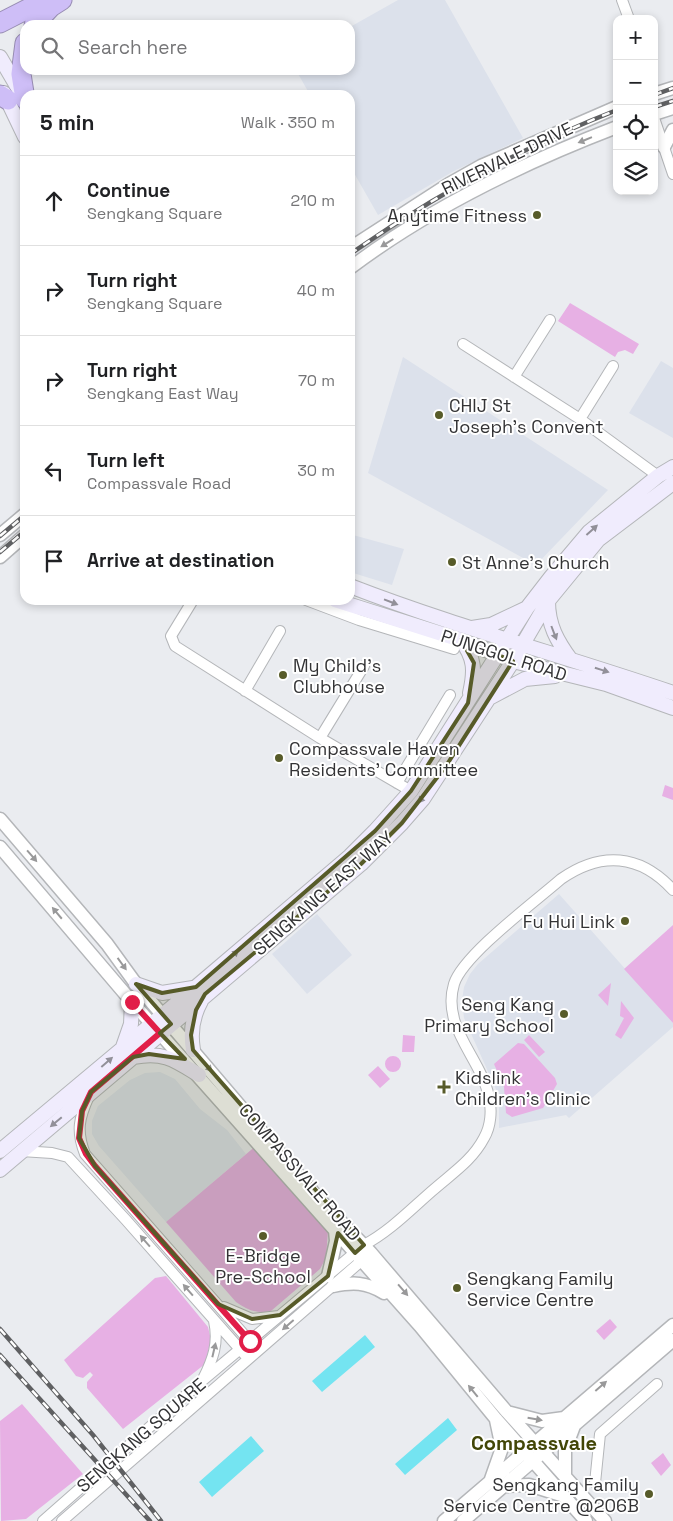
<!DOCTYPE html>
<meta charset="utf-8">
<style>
:root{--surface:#fff;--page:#f6f6f6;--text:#202124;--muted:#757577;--line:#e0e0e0}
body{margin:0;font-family:"Space Grotesk",sans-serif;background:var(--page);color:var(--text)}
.controls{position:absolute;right:15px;top:15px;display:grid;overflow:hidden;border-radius:10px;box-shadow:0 2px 8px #0003}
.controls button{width:45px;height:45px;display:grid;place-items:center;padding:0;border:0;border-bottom:1px solid var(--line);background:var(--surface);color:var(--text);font:25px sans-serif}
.stop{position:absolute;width:15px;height:15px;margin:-11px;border:4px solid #e11d48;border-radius:50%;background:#fff}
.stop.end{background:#e11d48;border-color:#fff;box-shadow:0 1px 5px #0008}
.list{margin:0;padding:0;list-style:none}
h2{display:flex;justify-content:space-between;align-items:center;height:65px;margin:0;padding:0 20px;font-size:21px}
h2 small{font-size:16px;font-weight:400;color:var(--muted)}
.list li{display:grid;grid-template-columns:32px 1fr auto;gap:15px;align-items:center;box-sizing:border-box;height:90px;padding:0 20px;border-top:1px solid var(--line)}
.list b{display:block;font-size:19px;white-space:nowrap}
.list p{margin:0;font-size:16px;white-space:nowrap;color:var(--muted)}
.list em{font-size:16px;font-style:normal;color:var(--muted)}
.icon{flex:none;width:28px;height:28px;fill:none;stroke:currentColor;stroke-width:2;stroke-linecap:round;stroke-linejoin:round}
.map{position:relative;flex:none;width:673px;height:1521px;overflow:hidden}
.search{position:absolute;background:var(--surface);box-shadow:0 2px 8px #0003;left:20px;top:20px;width:335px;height:55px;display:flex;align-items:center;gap:12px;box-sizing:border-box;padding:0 18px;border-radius:15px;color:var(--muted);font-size:19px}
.panel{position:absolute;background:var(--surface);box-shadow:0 2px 8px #0003;left:20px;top:90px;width:335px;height:515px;border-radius:15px}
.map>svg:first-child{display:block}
</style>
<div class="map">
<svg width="673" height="1521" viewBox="0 0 673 1521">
<rect width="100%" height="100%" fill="#eaecf0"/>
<path fill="#dce1eb" d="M398,0H445L523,138L454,171L378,215L350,166V95H310L296,70H350V27Z
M403,357L608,490L536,565L368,473Z
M661,361L673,368V438L629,413Z
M353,535L404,549L392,585L350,572V546Z
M559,894L673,1023V1027L569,1118L566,1115L499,1128V1096L464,1018L462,1000L464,987L470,974L478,964Z
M317,914L352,955L307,994L272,954Z
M160,1072L175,1079L200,1109L227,1130L246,1154L166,1222L99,1146L92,1134V1121L98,1106L130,1080L145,1073Z"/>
<path fill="#e7b0e4" d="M570,303L639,344L633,354L625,350L618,352L615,357L558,321Z
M665,785L673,788V800L662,796Z
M673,925V1023L624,969Z
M611,983L608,1006L598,995Z
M621,1001L634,1018L621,1039L615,1035L624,1018L620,1016Z
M403,1035L415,1036L414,1052H402Z
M529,1035L545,1052L539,1057L524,1040Z
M518,1043L524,1044L555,1078L557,1084L543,1108L512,1117L506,1113L504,1087L494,1064Z
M385 1064a8 8 0 1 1 16 0a8 8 0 1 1-16 0Z
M378,1066L390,1079L380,1088L368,1075Z
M257,1145L328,1231L326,1258L320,1269L271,1311C257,1314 247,1310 236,1302L166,1222Z
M166,1276L208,1327L211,1340L205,1364L123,1429L87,1388V1382L93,1375L90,1372L83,1378L76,1376L64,1360L155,1278Z
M610,1319L617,1327L604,1340L596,1331Z
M22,1404L83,1474L26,1519L1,1521L0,1421Z
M663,1453L671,1465L661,1476L651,1463Z"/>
<path fill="#74e4f1" d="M365,1335L375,1347L322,1392L312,1381Z
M448,1418L457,1430L405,1475L395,1464Z
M251,1436L264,1451L212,1497L199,1482Z"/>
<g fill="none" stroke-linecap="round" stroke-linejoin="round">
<defs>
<path id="minor" d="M622,0L629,19
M654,118L673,174
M463,344L580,419L658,476
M514,377L550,320
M580,419L613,366
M193,600L171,636L175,646L320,738L411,791
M306,600L359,620L454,649
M245,691L280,631
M320,738L364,666
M397,783L450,695
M89,1096C79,1118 76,1131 85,1154L253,1345
M21,1151L52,1153L68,1157L126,1220L245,1355
M224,1307L252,1319L279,1316
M203,1379C213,1359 219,1343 214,1321
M595,1483L600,1434L657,1384
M43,1521L202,1381L364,1245C390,1231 409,1211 432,1191C451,1174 472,1161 484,1138C491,1126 492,1110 489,1097C481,1058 441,1027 454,984C463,955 536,901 561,879C601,851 640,854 673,890
M62,1521L367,1256"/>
<path id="tertiary" d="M654,94L673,88
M654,114L673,108
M664,147L673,130
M350,248L449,184L481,166L617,107
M350,268C431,207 523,163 617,127
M0,535L25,514
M0,557L25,535
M0,819L107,944L136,984L320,1200L371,1253L507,1412L605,1521
M0,847L132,1002L420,1326L496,1419L586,1521
M328,1276L336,1241L335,1230
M333,1286C353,1282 366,1282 384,1293
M507,1412L542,1421L564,1418
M565,1477V1450L574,1426
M491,1479L502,1448L496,1420
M503,1486L529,1485L561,1495
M444,1521L673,1325
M463,1521L673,1340"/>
<path id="secondary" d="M0,57L21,93
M4,93L25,137
M350,586C456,627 565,656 673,693
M335,600L461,640L513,661L606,684L673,708
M548,601C548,625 557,641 571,660
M472,628L491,625L527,608
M461,640C475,658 475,671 470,693
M491,697L525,679L555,676
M136,984L162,993L193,988
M123,1047L131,1024L132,1002
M193,1050C190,1032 192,1017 201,1001
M134,1057C163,1051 175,1060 199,1075
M0,1151L196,987L350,856L375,831L411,791L527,608L551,577L589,532L658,476L673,467
M0,1170L361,864L402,823L423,799L513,661L548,601L598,540L673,483"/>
<path id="motorway" d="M0,23L45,0
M34,25L51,7L62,0
M25,43L21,74L25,99
M0,95L8,100"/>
</defs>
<use href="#minor" stroke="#b4b6b9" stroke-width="12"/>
<use href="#tertiary" stroke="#b4b6b9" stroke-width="15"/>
<use href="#secondary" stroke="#b4b6b9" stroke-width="16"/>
<use href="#motorway" stroke="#988db3" stroke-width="21"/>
<use href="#minor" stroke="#fff" stroke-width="10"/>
<use href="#tertiary" stroke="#fff" stroke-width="12"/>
<use href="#secondary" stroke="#f0ecfd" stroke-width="14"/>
<use href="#motorway" stroke="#cebef7" stroke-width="19"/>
<defs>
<path id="rail" d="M654,95L673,88
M654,107L673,101
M350,254C434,196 522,147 617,110
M0,536L25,515
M0,552L25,531
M0,1329L93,1435L161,1521
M0,1355L150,1521"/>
</defs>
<use href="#rail" stroke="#5f6062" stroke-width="4.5"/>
<use href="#rail" stroke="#fff" stroke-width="2.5" stroke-dasharray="8" stroke-linecap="butt"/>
</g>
<defs><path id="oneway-solid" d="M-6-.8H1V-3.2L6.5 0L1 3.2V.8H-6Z" transform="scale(1.25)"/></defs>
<g fill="#99999a">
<use href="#oneway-solid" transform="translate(585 140) rotate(158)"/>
<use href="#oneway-solid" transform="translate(387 243) rotate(148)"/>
<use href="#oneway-solid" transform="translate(32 856) rotate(49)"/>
<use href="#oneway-solid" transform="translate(57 913) rotate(-130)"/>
<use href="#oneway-solid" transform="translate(122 964) rotate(54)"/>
<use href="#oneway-solid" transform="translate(207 1066) rotate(48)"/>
<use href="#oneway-solid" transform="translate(145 1241) rotate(-131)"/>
<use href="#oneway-solid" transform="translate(188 1290) rotate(-131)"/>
<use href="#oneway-solid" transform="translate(403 1290) rotate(49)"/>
<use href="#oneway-solid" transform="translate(288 1325) rotate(139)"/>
<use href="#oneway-solid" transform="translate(214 1350) rotate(-77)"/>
<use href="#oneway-solid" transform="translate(601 1386) rotate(-41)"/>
<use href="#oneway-solid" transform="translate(473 1391) rotate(-129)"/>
<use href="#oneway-solid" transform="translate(535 1419) rotate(10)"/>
</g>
<g fill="#929099">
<use href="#oneway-solid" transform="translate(592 530) rotate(-42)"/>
<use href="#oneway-solid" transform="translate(391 602) rotate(21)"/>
<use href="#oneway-solid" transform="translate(554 633) rotate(69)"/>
<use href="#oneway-solid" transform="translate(602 670) rotate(18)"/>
<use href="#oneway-solid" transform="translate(423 797) rotate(127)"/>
<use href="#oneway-solid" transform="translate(233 955) rotate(-41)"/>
<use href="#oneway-solid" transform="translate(107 1062) rotate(-41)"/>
<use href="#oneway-solid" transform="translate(56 1122) rotate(140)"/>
</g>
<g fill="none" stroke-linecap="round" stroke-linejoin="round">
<path stroke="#e11d48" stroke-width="6" d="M132,1002L160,1033L91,1092L82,1111L79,1138L86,1154L95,1166L250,1341"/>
</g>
<path fill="#575b29" fill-opacity="0.2" stroke="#575b29" stroke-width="4" stroke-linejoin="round" d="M461,640L513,661L446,766L402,823L361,864L205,994L196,1010L191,1035L193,1050L364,1245L355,1253L338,1233L328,1276L280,1315L252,1319L218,1304L95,1166L79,1138L82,1111L91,1092L133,1057L149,1054L185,1059L160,1033L171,1024L136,984L162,993L196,987L375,831L411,791L468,703L474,663Z"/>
<g fill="#575b29" stroke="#fff" stroke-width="2">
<circle cx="537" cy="215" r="5"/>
<circle cx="439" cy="415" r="5"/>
<circle cx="452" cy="562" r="5"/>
<circle cx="283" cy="675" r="5"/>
<circle cx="279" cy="758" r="5"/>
<circle cx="625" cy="921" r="5"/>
<circle cx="564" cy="1014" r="5"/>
<path d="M441.5 1079.5h5v5h5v5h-5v5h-5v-5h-5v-5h5z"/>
<circle cx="263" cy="1236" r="5"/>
<circle cx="457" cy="1288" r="5"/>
<circle cx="649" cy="1494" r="5"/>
</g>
<g text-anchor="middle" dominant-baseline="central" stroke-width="4" stroke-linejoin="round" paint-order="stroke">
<g font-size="18" fill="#333335" stroke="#fff">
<text transform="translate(507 158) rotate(-26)">RIVERVALE DRIVE</text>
<text transform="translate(504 655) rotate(18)">PUNGGOL ROAD</text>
<text transform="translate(323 893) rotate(-41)">SENGKANG EAST WAY</text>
<text transform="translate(300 1172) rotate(49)">COMPASSVALE ROAD</text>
<text transform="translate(141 1435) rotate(-41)">SENGKANG SQUARE</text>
</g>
<g font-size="18" fill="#333335" stroke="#fff" text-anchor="start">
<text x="527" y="215" text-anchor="end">Anytime Fitness</text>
<text x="449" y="405">CHIJ St<tspan x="449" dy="21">Joseph's Convent</tspan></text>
<text x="462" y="562">St Anne's Church</text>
<text x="293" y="665">My Child's<tspan x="293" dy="21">Clubhouse</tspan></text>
<text x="289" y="748">Compassvale Haven<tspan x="289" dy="21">Residents' Committee</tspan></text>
<text x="615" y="921" text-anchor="end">Fu Hui Link</text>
<text x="554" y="1004" text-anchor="end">Seng Kang<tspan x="554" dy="21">Primary School</tspan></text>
<text x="455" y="1077">Kidslink<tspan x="455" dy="21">Children's Clinic</tspan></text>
<text x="263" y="1255" text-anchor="middle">E-Bridge<tspan x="263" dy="21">Pre-School</tspan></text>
<text x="467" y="1278">Sengkang Family<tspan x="467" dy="21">Service Centre</tspan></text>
<text x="639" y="1484" text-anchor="end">Sengkang Family<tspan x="639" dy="21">Service Centre @206B</tspan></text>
</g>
<g font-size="20" font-weight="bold" fill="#424607" stroke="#fff">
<text x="534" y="1443">Compassvale</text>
</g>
</g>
</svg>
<div class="controls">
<button>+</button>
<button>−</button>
<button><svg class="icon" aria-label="locate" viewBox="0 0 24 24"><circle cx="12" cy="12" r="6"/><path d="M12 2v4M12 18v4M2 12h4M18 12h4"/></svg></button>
<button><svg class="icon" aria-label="layers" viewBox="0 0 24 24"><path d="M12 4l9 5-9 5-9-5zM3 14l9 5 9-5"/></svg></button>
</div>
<div class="stop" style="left:250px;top:1341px"></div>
<div class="stop end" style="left:132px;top:1002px"></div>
<div class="search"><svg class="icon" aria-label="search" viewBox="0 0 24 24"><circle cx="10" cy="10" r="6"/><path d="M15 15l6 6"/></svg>Search here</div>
<section class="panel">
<h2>5 min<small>Walk · 350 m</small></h2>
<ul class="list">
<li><svg class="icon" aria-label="ahead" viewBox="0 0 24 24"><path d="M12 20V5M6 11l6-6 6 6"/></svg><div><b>Continue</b><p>Sengkang Square</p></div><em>210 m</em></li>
<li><svg class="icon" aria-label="right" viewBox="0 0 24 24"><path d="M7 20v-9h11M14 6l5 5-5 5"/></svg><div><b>Turn right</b><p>Sengkang Square</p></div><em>40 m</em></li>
<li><svg class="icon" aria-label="right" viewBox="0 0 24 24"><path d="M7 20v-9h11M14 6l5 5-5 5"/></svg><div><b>Turn right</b><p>Sengkang East Way</p></div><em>70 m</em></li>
<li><svg class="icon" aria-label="left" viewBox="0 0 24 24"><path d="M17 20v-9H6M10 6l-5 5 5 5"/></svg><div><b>Turn left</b><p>Compassvale Road</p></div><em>30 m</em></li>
<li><svg class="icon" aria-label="arrive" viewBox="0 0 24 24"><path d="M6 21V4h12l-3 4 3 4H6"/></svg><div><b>Arrive at destination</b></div></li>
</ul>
</section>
</div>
